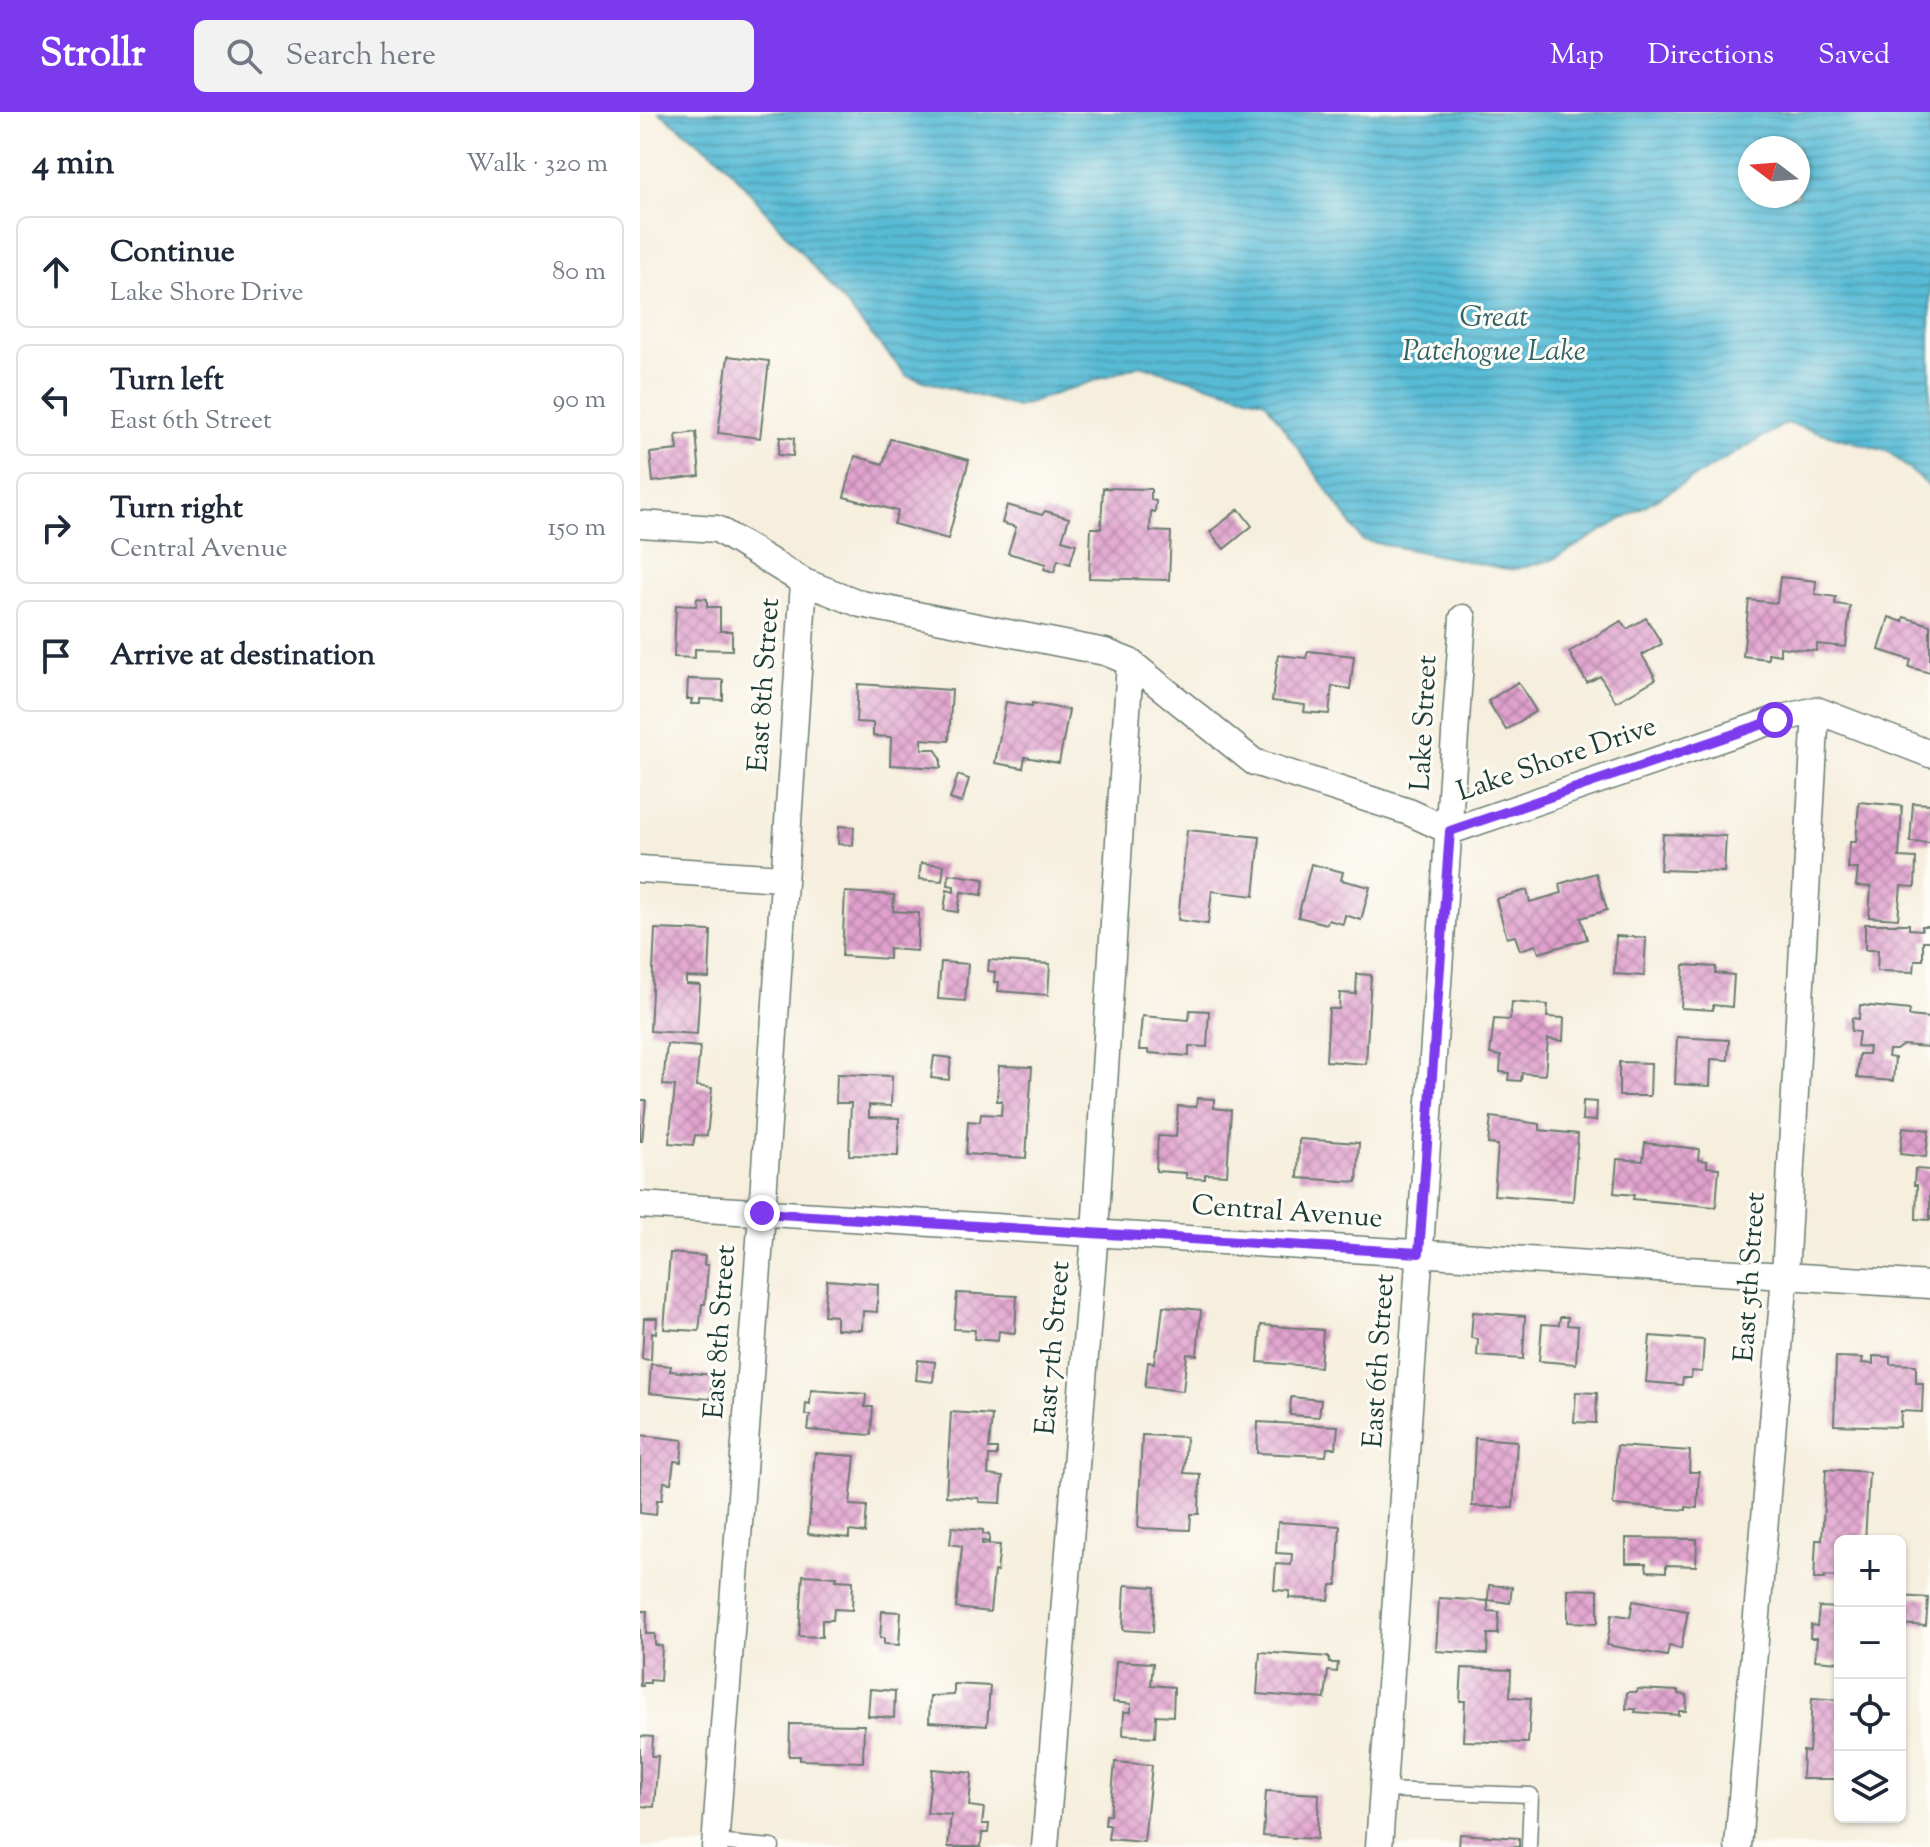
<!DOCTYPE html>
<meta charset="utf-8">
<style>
:root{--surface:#fff;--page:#f2f2f3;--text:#1f2937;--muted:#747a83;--line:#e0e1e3;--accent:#7c3aed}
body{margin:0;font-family:"Sorts Mill Goudy",serif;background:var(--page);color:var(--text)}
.controls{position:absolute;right:24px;bottom:24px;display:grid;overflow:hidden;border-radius:12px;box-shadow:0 2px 6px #0004}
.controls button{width:72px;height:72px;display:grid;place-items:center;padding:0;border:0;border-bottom:2px solid var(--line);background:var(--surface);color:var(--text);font:40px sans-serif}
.compass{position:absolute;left:1098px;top:24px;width:72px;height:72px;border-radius:50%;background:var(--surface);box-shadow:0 2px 6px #0004;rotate:286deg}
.stop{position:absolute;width:24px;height:24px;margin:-18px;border:6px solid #7c3aed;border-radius:50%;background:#fff}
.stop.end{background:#7c3aed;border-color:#fff;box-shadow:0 2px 8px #0008}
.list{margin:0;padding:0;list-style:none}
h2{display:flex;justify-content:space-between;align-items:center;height:104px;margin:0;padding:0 32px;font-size:34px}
h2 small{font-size:26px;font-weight:400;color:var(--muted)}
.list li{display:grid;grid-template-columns:52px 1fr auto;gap:24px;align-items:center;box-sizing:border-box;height:112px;margin:0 16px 16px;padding:0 16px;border:2px solid var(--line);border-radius:12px}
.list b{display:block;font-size:30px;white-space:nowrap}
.list p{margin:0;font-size:26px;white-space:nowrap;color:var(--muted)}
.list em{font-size:26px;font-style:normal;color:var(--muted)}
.icon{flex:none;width:44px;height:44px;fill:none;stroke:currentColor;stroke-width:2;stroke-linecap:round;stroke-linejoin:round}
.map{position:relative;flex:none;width:1290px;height:1735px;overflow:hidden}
header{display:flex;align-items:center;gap:48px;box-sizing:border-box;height:112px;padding:0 40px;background:var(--accent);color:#fff}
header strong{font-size:38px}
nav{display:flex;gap:44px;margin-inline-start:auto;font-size:28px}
.search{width:560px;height:72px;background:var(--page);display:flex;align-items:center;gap:20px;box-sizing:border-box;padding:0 28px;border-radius:12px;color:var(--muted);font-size:30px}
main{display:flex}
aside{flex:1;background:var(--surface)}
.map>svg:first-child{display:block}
</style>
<header>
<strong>Strollr</strong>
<div class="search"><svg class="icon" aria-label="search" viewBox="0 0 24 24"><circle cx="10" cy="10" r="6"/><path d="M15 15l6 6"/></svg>Search here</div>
<nav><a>Map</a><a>Directions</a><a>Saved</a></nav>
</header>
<main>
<aside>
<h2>4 min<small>Walk · 320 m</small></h2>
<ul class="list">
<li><svg class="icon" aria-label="ahead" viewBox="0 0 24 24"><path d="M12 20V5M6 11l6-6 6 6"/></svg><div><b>Continue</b><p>Lake Shore Drive</p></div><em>80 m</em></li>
<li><svg class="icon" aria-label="left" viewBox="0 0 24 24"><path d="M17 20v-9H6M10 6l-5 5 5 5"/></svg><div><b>Turn left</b><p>East 6th Street</p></div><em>90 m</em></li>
<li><svg class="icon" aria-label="right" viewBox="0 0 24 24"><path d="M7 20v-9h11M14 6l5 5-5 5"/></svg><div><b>Turn right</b><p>Central Avenue</p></div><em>150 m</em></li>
<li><svg class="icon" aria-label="arrive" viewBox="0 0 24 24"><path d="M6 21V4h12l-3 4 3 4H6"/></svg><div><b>Arrive at destination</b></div></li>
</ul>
</aside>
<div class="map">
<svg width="1290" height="1735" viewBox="0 0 1290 1735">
<defs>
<pattern id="water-rules" width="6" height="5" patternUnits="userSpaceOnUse" patternTransform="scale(2)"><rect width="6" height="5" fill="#58bbd6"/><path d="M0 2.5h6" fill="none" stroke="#4899ae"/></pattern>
<pattern id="building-cross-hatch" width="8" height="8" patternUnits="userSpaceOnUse" patternTransform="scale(2)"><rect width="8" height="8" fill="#e1a1ce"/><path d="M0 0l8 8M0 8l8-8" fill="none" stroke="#b684a8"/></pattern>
</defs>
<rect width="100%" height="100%" fill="#fdfcf7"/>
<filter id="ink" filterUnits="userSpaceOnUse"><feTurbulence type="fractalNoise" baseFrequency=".0125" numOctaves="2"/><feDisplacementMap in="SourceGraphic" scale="16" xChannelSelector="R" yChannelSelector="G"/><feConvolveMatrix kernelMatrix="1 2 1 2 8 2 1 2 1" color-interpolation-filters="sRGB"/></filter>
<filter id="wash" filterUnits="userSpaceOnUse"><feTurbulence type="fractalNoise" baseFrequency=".006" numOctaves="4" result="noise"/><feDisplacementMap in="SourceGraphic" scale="32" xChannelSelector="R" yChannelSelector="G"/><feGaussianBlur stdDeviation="1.8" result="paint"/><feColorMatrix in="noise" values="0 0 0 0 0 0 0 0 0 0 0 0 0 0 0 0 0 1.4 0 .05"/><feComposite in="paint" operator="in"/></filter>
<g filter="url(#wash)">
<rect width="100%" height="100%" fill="#f6efde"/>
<path fill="url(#water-rules)" stroke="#3c7c85" stroke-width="2" fill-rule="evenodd" d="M19,0H1290V375L1249,340L1147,311L912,448L871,458L722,428L625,289L500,253L377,295L267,264L82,48ZM1110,36H1158V84H1110Z"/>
<g id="blocks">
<path fill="url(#building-cross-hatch)" d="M88,244L129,249L120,326L78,321Z
M56,320L60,364L13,370L10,341L38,338L36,323Z
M140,325L154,326L153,344L138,343Z
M250,327L329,348L308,427L254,412L258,399L204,385L215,344L243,352Z
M463,376L511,377V388L516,389L515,400L511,399L510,419L531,420L529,468L449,466L451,416H461Z
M367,393L402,403L405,399L429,406L422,428L436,432L430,452L418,448L414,460L404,457L406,452L368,441L376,415L362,411Z
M599,397L612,414L584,437L570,420Z
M1140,465L1176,469L1175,482L1196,485L1195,492L1210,494L1206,535L1177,532L1176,539L1140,535V543L1128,541V547L1103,544L1109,488L1137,491Z
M57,486L67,487V495H80V519H92V538L55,537V546L34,545L36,493L56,494Z
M1249,505L1263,510L1264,505L1290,513V561L1269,555L1271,548L1239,538Z
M1006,506L1022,532L1002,543L1016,567L976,590L960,564L947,571L929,540L981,509L987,517Z
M668,539L714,544L710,577L692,574L689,602L664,600L665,593L632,589L638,543L666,546Z
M48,567L83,568V588L60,587V592H51L52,587H47Z
M878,570L896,599L866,618L848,589Z
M218,572L312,578L309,629L282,627V637H295L301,646V656L250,653L251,625L233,624V611L216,610Z
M366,590L392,594V591L429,598L419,651L385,645L383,656L355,651Z
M318,663L329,667L322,691L310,687Z
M1219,690L1262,694L1259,745L1276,746L1275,775L1261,774L1258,807L1229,805L1231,775L1216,774L1218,757H1208L1210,730H1216Z
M1273,691L1290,692V731L1270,730Z
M199,714L214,715L213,733L198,732Z
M547,718L620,725L614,784L572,779L568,812L538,808Z
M1023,722L1086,724L1084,760L1020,758Z
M281,751L304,753L302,769L279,767Z
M671,752L703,760L701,768L730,775L721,808L705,803L703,812L688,808L687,812L658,805Z
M956,761L967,798L941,806L947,827L899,841L896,833L880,838L875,824L867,826L856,787L887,778L890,790L922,781L919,772Z
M309,762L344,767L342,783L321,780L318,800L304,798L307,778L314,780V774L308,773Z
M205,780L254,783L253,799L279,801L277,839L249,837V847L202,844Z
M1225,812H1269V817L1282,818V814H1290V829H1283V848H1275L1274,860L1237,859L1238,838H1225Z
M15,817L71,819L69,866L46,865V872L60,873L57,922L10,919Z
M976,824L1006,826L1004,864L974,862Z
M349,848L410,852L408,883L358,879L359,870H354L355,860L348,859Z
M301,850L328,852L325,889L298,887Z
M1044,853L1076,855L1075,861L1094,863L1092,895L1073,893V898L1041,896Z
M717,862L731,863L726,952L686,949L689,897H699L700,881L716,882Z
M872,890L908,893L907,905L924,906L923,929L908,927L905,963L882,961L881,969L868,968L869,961L860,960L861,944L850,942L854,907L870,908Z
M1220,893L1270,898L1269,904L1290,906L1288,935L1263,933L1256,938H1249L1248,945L1255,946L1253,969L1217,966L1219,942H1228L1229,935L1217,934L1219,920L1211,919L1212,906L1219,907Z
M550,898L569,899L567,935L549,934V944L508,941V938H499L502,904L549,908Z
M1037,925L1089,928L1088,948L1071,947L1070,974L1035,972Z
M27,932L60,935L56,974L72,976L67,1024L55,1023L53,1033L29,1031L35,974L23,973Z
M294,944L311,946L309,968L291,966Z
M979,950L1011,951L1010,984H979Z
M359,954L392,955L386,1046L326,1042L328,1009L340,1010L341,1002L361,1003L362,989H357Z
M197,962L252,964L251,994L229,993V1005L259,1006L258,1044L209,1043L211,991H196Z
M557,986L574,987V996L591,998L587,1063L565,1062V1067L546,1066V1061L516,1059L518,1024L536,1025L538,994L556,995Z
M0,988H6L2,1029H0Z
M943,989L957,990L956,1009L942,1008Z
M851,1005L900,1012V1018L938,1022L933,1089L854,1083L858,1033L848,1032Z
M1263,1015L1289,1018L1286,1045L1260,1042Z
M659,1027L719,1031L717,1070L658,1066Z
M1005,1031L1059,1037L1058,1048L1067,1049V1055L1079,1056L1076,1095L993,1087L994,1083L974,1081L977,1047L1003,1049Z
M1275,1057L1290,1058V1108L1276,1107L1277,1073H1274Z
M30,1141L65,1144L64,1153H68L65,1192H62L59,1219L24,1217Z
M187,1168L238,1172L237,1200L223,1199L222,1218L196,1217V1204L184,1203Z
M317,1181L377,1184L375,1221L359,1219L358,1229L334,1227L335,1218L314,1217Z
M523,1194L561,1198L557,1243L547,1242L543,1279L505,1275L508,1250L514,1251L516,1237H518Z
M833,1200L885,1204L883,1247L837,1244L838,1227L831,1226Z
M920,1205H928L927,1213L938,1214L936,1252L899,1249L902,1212L919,1213Z
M4,1206H17L16,1221L12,1220L11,1248L2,1247Z
M621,1213L683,1218L680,1255L618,1250Z
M1010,1224L1064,1228L1062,1260L1052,1259L1051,1266H1043L1042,1273L1006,1270Z
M1233,1244L1250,1245V1252L1276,1253V1271H1283L1282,1300L1261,1299L1260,1315L1194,1313L1196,1245L1223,1246L1222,1251L1233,1252Z
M278,1248L295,1250L293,1270L276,1268Z
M11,1252L31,1254L30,1259L73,1263L70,1287L9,1281Z
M171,1278L226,1282L225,1295H233L231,1323L168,1318L170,1303H165L166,1291L170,1292Z
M936,1280L957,1281L956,1311L934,1310Z
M651,1285L681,1288L679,1305L650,1303Z
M311,1300L352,1303L349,1337H357V1344H349L348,1363L363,1365L361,1391L339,1390V1386L306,1384Z
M618,1310L698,1314L696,1336H687L686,1344L617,1341Z
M0,1323L43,1328L41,1350L34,1349L31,1371L24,1370L22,1388H17L16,1403L0,1401Z
M502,1323L546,1325L544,1361L560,1362L559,1402H551L550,1418L498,1416Z
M835,1326L877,1329L873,1396L832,1394Z
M977,1334L1050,1339L1049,1360H1059L1057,1396L1046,1395V1398L973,1393Z
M175,1341L215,1344L210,1393L227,1394L225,1421L209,1419V1426L168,1422Z
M1186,1357L1229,1360L1225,1429H1200V1465L1184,1464V1467H1174L1176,1428H1182Z
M638,1410L700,1414L697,1473H691L689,1488L649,1486L650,1479L634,1478L636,1452L651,1453L652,1442L636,1441Z
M312,1415L343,1418V1422H349V1430L342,1429V1432L360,1433L357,1460L354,1459L350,1500L316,1496L322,1434L310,1432Z
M986,1426L1057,1427L1056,1454L1026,1453V1460L1007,1459L1006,1451H986Z
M163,1463L197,1465L196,1468L213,1469L212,1498L194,1497L193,1508H182V1525L159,1524Z
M485,1473L515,1475L513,1520L483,1518Z
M849,1473L872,1475L870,1491L848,1488Z
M928,1477L958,1478V1511L928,1510Z
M1260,1484L1288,1486L1286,1514L1260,1512Z
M799,1486L848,1489V1499L859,1500L858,1522H848L847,1542L796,1539Z
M993,1489L1048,1499L1041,1537L1029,1534L1027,1544L967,1533L972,1502L990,1505Z
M1179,1495L1200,1496V1550L1175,1548L1177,1526H1170L1171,1513L1177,1514Z
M0,1499H7L6,1522H15V1533L22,1534L20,1569L10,1568V1571H3V1574H0Z
M242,1499L261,1500L259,1533L244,1532V1526H240Z
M620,1540L689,1545V1551H698L697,1560L688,1559L685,1587L617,1582Z
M476,1549L513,1551L511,1573L534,1575L533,1604L516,1603L515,1625L483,1623L484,1600H491V1592L473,1590Z
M822,1556L871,1558L870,1585L891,1586L888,1631L823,1629L825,1589H820Z
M314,1572L350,1574L347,1614L289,1610L290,1584L314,1583Z
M230,1577L255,1579L254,1606L228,1604Z
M997,1577L1038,1579V1582L1047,1583L1046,1599H1039V1603L995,1600L996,1597H986L987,1580H996Z
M1172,1586L1200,1588V1667H1162L1163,1639L1169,1640Z
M150,1612L224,1613L223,1650L160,1648V1644H149Z
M0,1624L13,1625L12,1644H18L14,1695L0,1694Z
M475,1650L512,1653L504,1730L468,1727L470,1713H465L466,1703H470Z
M292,1657L332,1661L329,1694L344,1696L342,1712H349L348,1721H342L341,1735H308L311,1703L287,1701Z
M626,1679L679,1682L677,1727L623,1724Z
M820,1722L879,1726V1735H819Z"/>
</g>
</g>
<g filter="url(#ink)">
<use href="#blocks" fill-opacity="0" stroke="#6a7b70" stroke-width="2"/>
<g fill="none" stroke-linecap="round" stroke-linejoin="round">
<defs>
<path id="lane" d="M743,1678L891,1683L889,1735
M75,1730L132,1735"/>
<path id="street" d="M0,412L77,417L164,470L221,492L465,540L490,550L614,650L769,700L810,719L1135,608L1176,598L1290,642
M0,757L143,766
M0,1093L1290,1173
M75,1735L122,1101L164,470
M405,1735L455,1120L490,550
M739,1735L823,506
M1098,1735L1145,1163L1176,598"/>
</defs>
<use href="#lane" stroke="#6a7b70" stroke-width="17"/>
<use href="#street" stroke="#6a7b70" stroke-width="29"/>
<use href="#lane" stroke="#fff" stroke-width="14"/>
<use href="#street" stroke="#fff" stroke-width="26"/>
</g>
</g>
<g fill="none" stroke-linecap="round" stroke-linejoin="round" filter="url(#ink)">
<path stroke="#7c3aed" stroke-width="10" d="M122,1101L779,1141L810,719L1135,608"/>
</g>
<g text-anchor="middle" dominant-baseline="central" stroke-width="6" stroke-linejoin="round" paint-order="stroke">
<g font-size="28" fill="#1f3d34" stroke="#fdfcf7">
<text transform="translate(125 573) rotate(-86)">East 8th Street</text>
<text transform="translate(785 611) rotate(-87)">Lake Street</text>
<text transform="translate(917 648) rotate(-19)">Lake Shore Drive</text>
<text transform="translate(647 1101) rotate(4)">Central Avenue</text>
<text transform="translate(1111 1165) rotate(-86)">East 5th Street</text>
<text transform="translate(81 1220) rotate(-86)">East 8th Street</text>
<text transform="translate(414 1236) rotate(-85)">East 7th Street</text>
<text transform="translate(740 1249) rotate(-86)">East 6th Street</text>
</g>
<g font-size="30" font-style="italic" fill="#306365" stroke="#fdfcf7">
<text x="854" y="206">Great<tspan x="854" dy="34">Patchogue Lake</tspan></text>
</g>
</g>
</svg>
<div class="controls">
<button>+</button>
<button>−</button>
<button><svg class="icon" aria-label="locate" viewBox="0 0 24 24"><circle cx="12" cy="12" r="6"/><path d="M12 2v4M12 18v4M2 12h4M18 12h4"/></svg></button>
<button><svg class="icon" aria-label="layers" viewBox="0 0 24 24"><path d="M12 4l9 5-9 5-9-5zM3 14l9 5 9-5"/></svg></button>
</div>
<svg class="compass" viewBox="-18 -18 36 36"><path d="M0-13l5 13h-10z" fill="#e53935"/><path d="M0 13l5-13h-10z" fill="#747a83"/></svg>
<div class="stop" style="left:1135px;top:608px"></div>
<div class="stop end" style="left:122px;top:1101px"></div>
</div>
</main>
